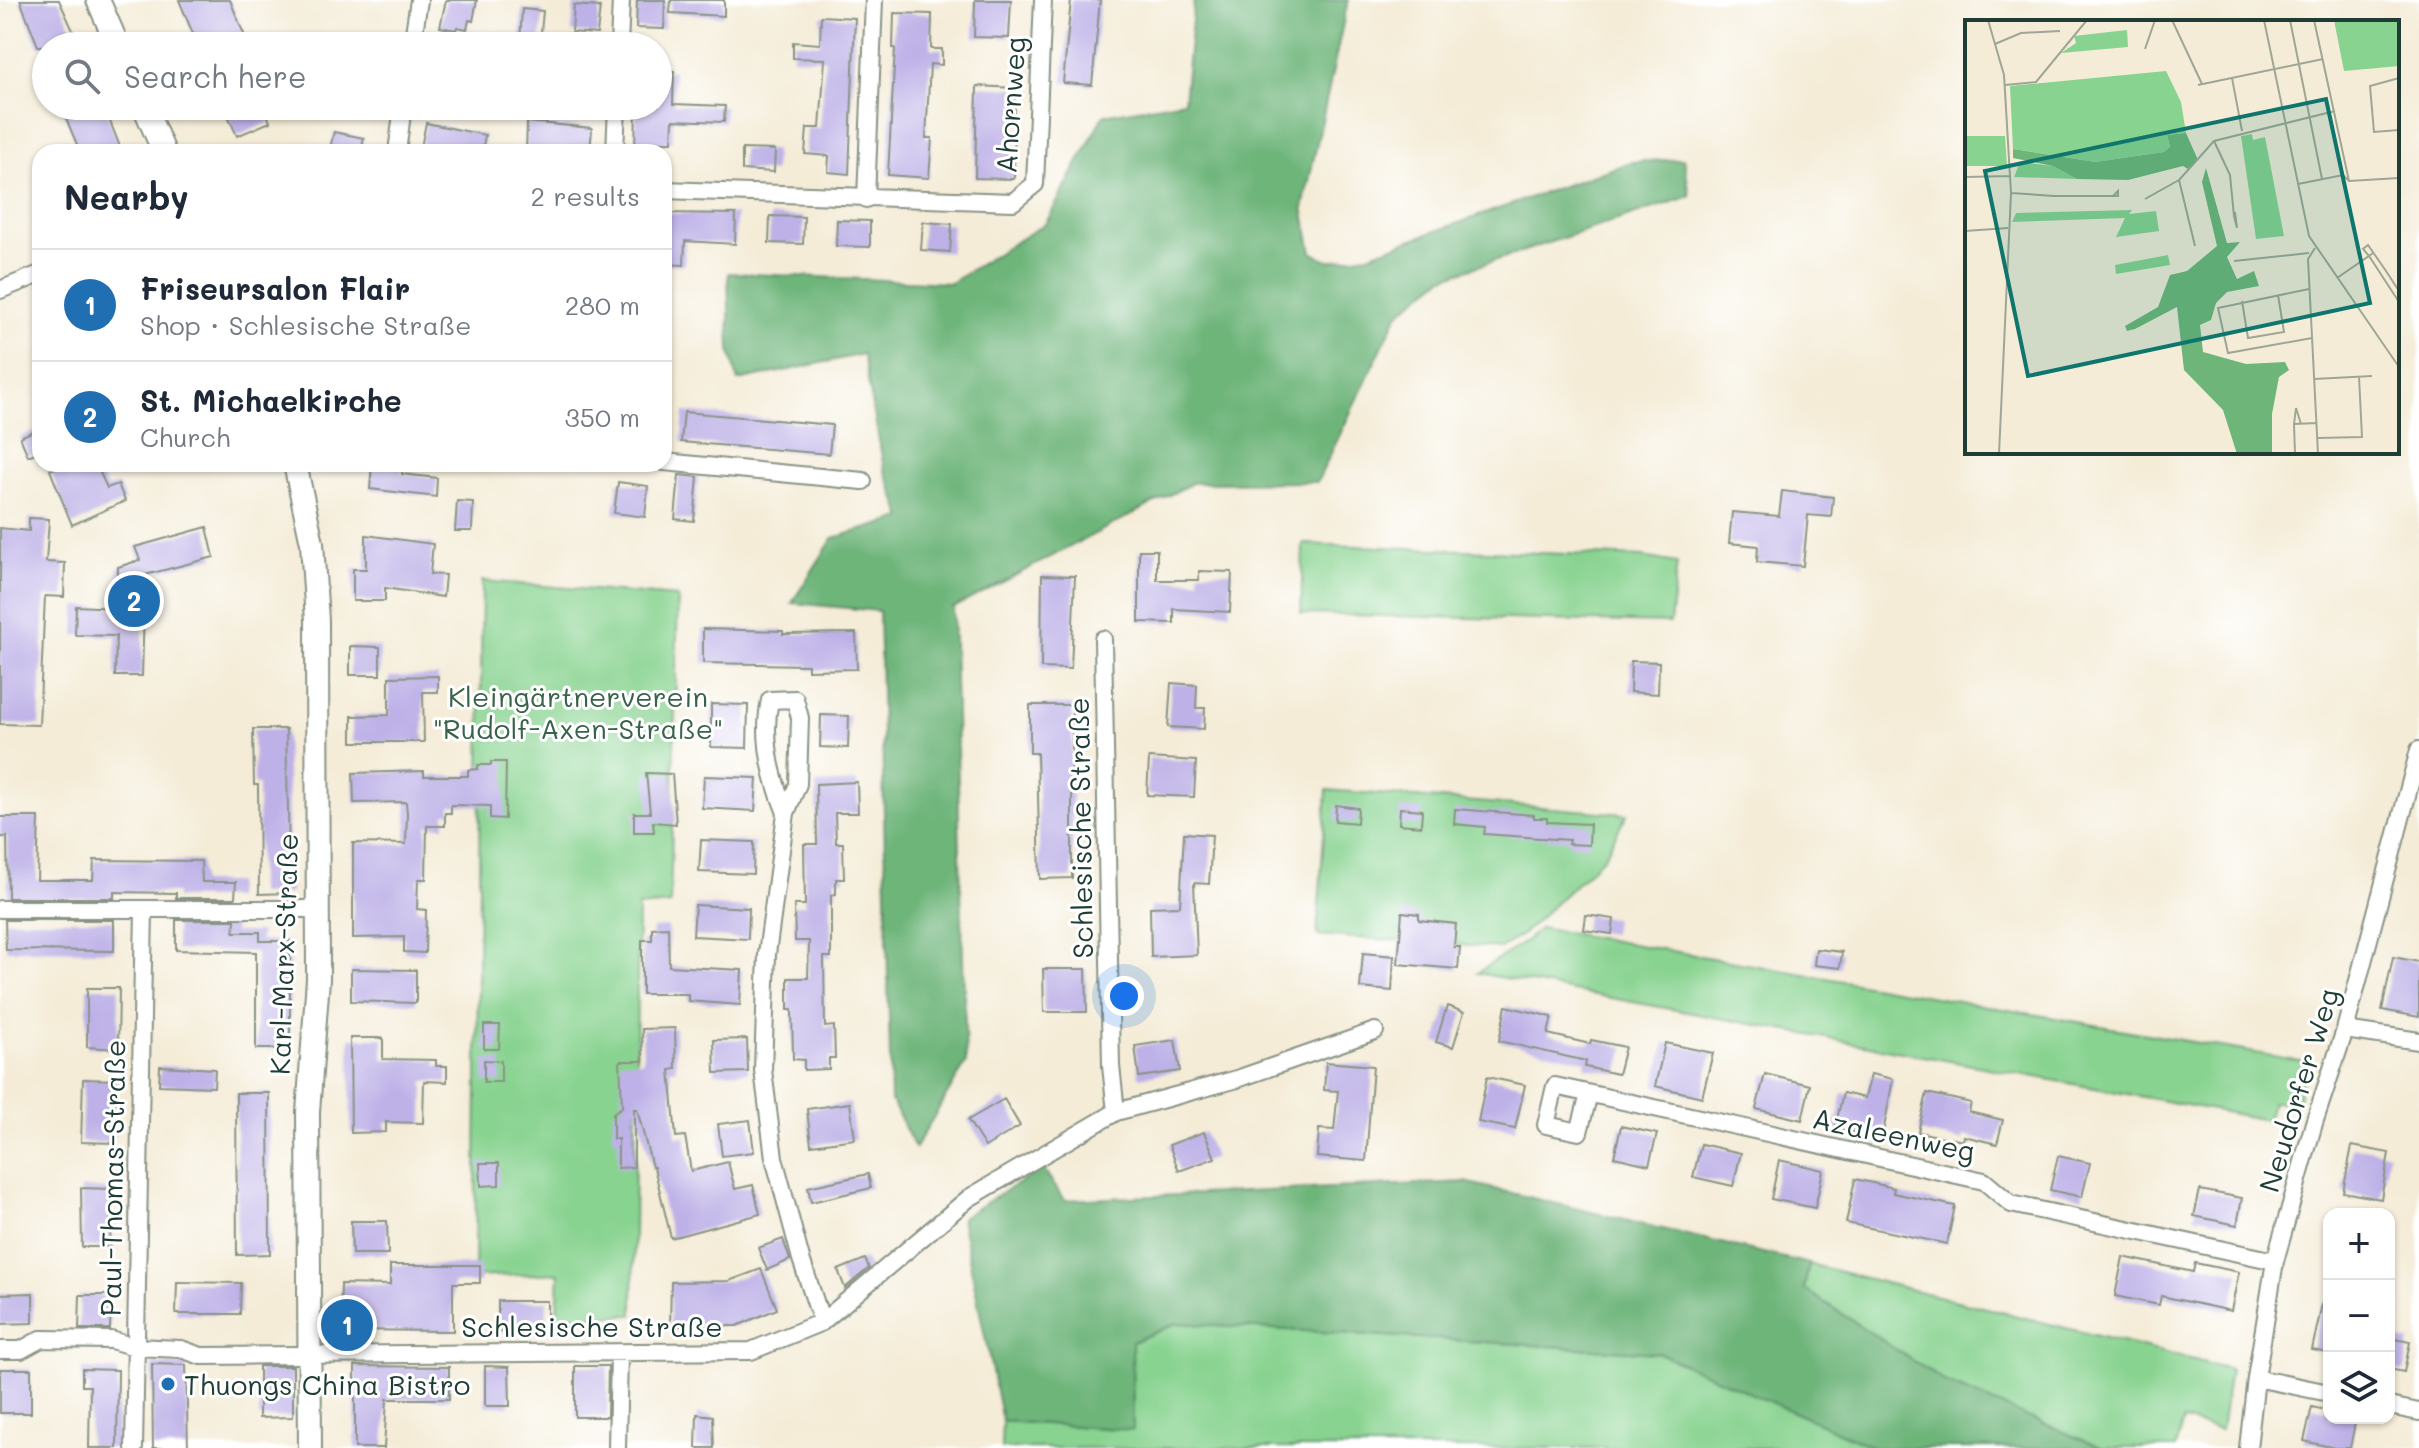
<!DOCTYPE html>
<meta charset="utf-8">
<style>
:root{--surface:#fff;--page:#f6f6f7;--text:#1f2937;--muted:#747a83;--line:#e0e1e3;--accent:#1f6fb2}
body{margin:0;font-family:Mali,sans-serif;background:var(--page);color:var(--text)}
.controls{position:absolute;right:24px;bottom:24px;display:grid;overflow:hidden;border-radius:16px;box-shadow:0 2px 6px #0004}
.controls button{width:72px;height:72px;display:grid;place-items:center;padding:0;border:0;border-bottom:2px solid var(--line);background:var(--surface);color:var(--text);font:40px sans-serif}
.you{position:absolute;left:1124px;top:996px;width:28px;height:28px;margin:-20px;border:6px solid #fff;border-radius:50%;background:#1a73e8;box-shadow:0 0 0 12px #1a73e833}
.badge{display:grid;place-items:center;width:52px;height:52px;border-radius:50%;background:var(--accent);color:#fff;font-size:26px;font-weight:700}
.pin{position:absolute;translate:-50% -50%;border:4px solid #fff;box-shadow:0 2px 8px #0006}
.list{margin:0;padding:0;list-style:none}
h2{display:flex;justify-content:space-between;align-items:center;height:104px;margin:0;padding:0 32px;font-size:34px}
h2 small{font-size:26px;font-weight:400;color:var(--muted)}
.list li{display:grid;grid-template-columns:52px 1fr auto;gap:24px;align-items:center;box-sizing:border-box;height:112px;padding:0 32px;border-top:2px solid var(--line)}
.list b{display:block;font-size:30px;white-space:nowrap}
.list p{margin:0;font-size:26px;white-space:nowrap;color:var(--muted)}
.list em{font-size:26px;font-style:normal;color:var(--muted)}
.icon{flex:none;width:44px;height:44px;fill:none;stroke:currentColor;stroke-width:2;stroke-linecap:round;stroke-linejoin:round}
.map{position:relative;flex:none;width:2419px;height:1448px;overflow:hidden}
.search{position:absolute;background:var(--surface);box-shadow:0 2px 6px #0004;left:32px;top:32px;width:640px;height:88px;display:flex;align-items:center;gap:20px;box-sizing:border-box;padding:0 28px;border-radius:44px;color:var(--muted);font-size:30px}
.panel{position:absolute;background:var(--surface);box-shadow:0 2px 6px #0004;left:32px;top:144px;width:640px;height:328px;border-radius:24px}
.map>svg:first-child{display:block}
</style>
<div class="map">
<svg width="2419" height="1448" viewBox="0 0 2419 1448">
<rect width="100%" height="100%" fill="#fff"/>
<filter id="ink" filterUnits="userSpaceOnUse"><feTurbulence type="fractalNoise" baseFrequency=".0125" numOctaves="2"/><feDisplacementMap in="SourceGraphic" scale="16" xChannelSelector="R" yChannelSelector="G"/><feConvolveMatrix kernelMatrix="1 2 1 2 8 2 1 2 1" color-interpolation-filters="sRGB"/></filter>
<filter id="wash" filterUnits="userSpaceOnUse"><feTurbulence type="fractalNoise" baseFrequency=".006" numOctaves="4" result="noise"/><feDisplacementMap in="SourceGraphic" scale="32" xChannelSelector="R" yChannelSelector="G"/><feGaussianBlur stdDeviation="1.8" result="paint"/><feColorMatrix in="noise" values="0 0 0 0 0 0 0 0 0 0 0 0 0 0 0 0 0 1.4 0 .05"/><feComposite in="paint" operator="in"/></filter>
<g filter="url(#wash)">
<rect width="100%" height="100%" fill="#f4ecd7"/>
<path fill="#88d390" stroke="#548862" stroke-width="2" d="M1303,544L1643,557L1677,563L1670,623L1301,614Z
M482,581L678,597L670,904L638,907L633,1315L557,1317L559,1273L475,1277Z
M1327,790L1627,814L1604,857L1523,934L1500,948L1317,935Z
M1540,928L2307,1062L2297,1102H2272L2267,1120L1477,973L1527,940Z
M1809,1264L2230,1369L2221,1430L2183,1421L2175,1448H2102L2092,1446L1947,1383L1804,1289Z
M1177,1323L1660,1353L1875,1448H1001L1002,1421L1133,1430L1132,1342Z"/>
<path fill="#6eb57a" stroke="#467957" stroke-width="2" d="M1194,0H1348L1303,208L1312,252L1328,261L1368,255L1631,162L1684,159L1690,196L1442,278L1398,314L1317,482L1192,483L953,608L966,1063L915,1148L891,1100L879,611L792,603L833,538L903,518L884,468L863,354L738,381L730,349L728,273L950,283L1046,223L1104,115L1184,101Z
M1043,1168L1064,1200L1465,1182L1809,1264L1804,1289L1947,1383L2102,1448H1875L1659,1353L1177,1323L1132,1342L1133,1430L1002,1421L961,1218Z"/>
<g id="blocks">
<path fill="#bdb1e7" d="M20,0H59L80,46H38Z
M179,0H230L246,39L229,46H198Z
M446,0H477L473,21L469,20L467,29L457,27L456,30L440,27Z
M637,0H665L664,29L636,28Z
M671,0H724V16L670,13Z
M975,0H1011L1009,38L974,37Z
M1071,0H1100L1092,85L1063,83Z
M574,5L600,7L597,34L572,32Z
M522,9L543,11L540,43L520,42Z
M894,13L932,14L931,49H942V65L930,64L926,138H932L929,178L888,175L895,48H893Z
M821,16L855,18L849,174L828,172L829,156L805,154L807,128H820L825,59L793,58V42L820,44Z
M658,70L674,71L673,104L725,106L724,122L673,120L672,142H661V152H635L636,106H658Z
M977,86L1015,88L1014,179L975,178Z
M61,106H104L122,152H80Z
M258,106H264L270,122L237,136L229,118Z
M527,122L592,128L590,152H526Z
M426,123L485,135L482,152H420Z
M334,132L364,138L361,152H329Z
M742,149L775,150L774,172L742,170Z
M665,213L736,214L735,244L685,241L684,265L664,264Z
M770,216L804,217L803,244L769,243Z
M837,220L870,221V247L836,246Z
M923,222L952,224L950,252L921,250Z
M684,412L832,425L829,454L681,442Z
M40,428V451L28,456L20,437Z
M64,464H96L107,488L118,484L125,501L72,525L50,470Z
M372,464H403L402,474L437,478L436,497L370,489Z
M679,475L698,477L694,521L675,519Z
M618,482L648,486L645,517L614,513Z
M1782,491L1833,497L1831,517L1808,515L1803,566L1757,562L1758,546L1729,543L1732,512L1779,516Z
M457,501L473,502L472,531H455Z
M29,518L49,519L46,562L65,563L64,597L45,596L39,725L0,724V528L29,531Z
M207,527L214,557L145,575L142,676H115L116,636L75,635L76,606L117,608L118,567L140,560L135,547Z
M366,535L433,544L430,574L445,575L443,597L385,588V601H353V569H366Z
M1139,550H1157V580H1199V571L1232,572L1230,612L1174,609V623L1139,622Z
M1042,575L1075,576L1071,669L1041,668Z
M703,629L783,631V634L856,633L857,669L808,670V665L703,663Z
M350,646L380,647V675H350Z
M1631,661L1659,662L1658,694L1630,692Z
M438,676V692H423L424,742H352V716L389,715V677Z
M1171,683L1197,685L1196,708H1205L1204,729L1168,727Z
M711,704L748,705L747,748L711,747Z
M1030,705H1072V878L1040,879L1037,753H1030Z
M821,715L849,716L848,748L820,747Z
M253,729H286L290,893L259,894L258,785H254Z
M1149,758L1196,761L1194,797L1147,795Z
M491,762H506L505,819L490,818V806L451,805V813H445V826H427L426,879H418L417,909L426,910L425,953L404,952V937L353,938V843L406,844L407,814L406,802L354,803L353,773L424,771V776H468V770L478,769V765H491Z
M646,773L672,774L676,824L653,822L654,832H634V813H650Z
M704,776L757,778L755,811L702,808Z
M857,782L858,813H835L836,843H843L844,879H836V894L831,895V957H824L825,1027L834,1026L835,1058H829V1069L804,1070V1060L793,1059L792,1010H788V978H808L809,941H795L794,905H805L804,844H817L816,784Z
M1336,805L1358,808L1357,823L1335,821Z
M1400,808L1422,810L1421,826L1399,824Z
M1455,809L1534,815V818H1547V822L1590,824L1589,845L1568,844L1569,840L1484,834L1485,827L1454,824Z
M0,817H39L37,880H93L94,860L201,861L202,882H236L235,898H176V893L114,892V898H8L7,837H0Z
M1184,833L1212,835L1209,884L1194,883L1197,955L1151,957L1150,907L1180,906Z
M701,840L754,842L753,874L699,872Z
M695,905L749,908L748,939L693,936Z
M1402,912L1419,914V920L1456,924L1454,947H1460L1458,969L1398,964Z
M1586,915L1614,919L1612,934L1584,930Z
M5,920H114V951L6,950Z
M176,920H235L234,932H260V941H290V1049H256V952L176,950Z
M668,927L669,966L742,970L740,1005L688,1001V994H642V940H652V928Z
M1816,949L1842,952L1840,968L1814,965Z
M1363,953L1394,956L1392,991L1360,988Z
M2393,957L2419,962V1017L2382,1010Z
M351,969L416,970V1003L351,1001Z
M1043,969H1086L1087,1012H1044Z
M87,988H119L118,1049L87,1047Z
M1447,1006L1464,1012L1453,1047L1436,1042Z
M1506,1006L1552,1017L1548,1034L1590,1044L1591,1040L1625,1047L1618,1074L1585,1067L1586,1061L1499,1041Z
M484,1025H500L499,1049H484Z
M675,1028L676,1069L670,1070L676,1137L685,1136L691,1171L728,1162L735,1189L753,1185L760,1214L671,1238L654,1167H652L637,1109H634V1167L618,1168V1139H613V1113L622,1107L620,1061H643L642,1029Z
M350,1038H383V1059L436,1060V1066H447V1082L424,1081L423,1123L386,1122V1132L351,1133Z
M747,1039L748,1072L715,1073L714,1040Z
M1175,1040L1180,1071L1139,1077L1135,1046Z
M1665,1043L1713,1053L1702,1097L1655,1086Z
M484,1060L501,1061V1082H484Z
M1326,1062L1373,1066L1366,1161L1317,1157L1319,1129L1334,1130L1338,1091L1324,1090Z
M160,1066L215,1069L214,1087L159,1085Z
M1765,1074L1810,1085L1802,1120L1756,1109Z
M1871,1074L1893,1079L1882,1139L1835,1128L1843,1093L1865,1098Z
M1487,1077L1525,1085L1515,1129L1478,1122Z
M83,1079L116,1080L114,1143L81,1142Z
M236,1093H269L270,1254L237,1255Z
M1927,1093L1971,1103L1969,1112L2003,1120L1997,1144L1964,1136L1963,1141L1918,1132Z
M1004,1099L1020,1126L985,1147L968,1120Z
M850,1103L855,1139L811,1145L807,1109Z
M750,1120L754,1152L722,1156L718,1124Z
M1621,1126L1657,1134L1649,1165L1614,1157Z
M1204,1132L1215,1158L1179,1171L1169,1145Z
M1701,1144L1741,1153L1733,1186L1693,1177Z
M2352,1146L2389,1153L2381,1199L2343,1192Z
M2058,1156L2090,1163L2082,1197L2050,1190Z
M1779,1160L1823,1170L1815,1208L1771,1199Z
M480,1163H499V1185L481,1186Z
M868,1174L871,1188L811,1202L808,1187Z
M1855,1179L1894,1188L1893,1193L1955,1206L1947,1244L1846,1223Z
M81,1188L112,1189L110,1247H82Z
M2200,1190L2242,1198L2237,1225L2194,1216Z
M351,1221H387L388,1254H352Z
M783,1239L790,1260L767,1270L758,1248Z
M2123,1257L2193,1272L2195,1263L2239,1272L2231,1311L2161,1296L2159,1305L2115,1296Z
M865,1259L869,1268L845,1288L838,1270Z
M390,1265H480V1283H453V1331L340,1330L341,1284L390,1285Z
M761,1269L777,1309L737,1326H670L671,1282L729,1281Z
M177,1282L241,1283L240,1314H176Z
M33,1293V1323L0,1324V1294Z
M80,1295H111L110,1329H79Z
M498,1301H547V1333L498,1332Z
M2322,1304L2329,1305V1353L2312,1350Z
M2389,1338L2410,1342L2404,1372L2389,1369Z
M152,1364L186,1365L188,1448H153Z
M259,1366H293V1417L259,1418Z
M355,1366L449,1367V1399H387L384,1448H355Z
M485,1366L509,1367L510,1406H485Z
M575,1366H608L607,1417H575Z
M0,1369H31V1413H0Z
M82,1369L118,1370L117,1448H89L90,1386H82Z
M2312,1407L2329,1411V1418H2356L2350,1448H2335L2304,1441Z
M697,1414L713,1416L714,1448H696Z"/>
</g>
</g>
<g filter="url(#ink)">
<use href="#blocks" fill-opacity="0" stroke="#8a9486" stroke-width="2"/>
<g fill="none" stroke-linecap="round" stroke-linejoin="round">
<defs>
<path id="street" d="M412,46L419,0
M619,46L621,0
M397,152L403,106
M615,152L617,106
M664,190L1013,202L1035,184L1043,0
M866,199L874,0
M0,290L40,274
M664,462L863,481
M786,813C772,779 762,737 770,700L795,699L800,718L798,784L786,813L767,954L763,1070L774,1158L801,1259L822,1322
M0,909H317
M2345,1030L2419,1041
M1589,1094L1579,1132L1546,1125L1555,1086L1984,1181L2011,1204L2275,1261
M1116,1112L1237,1079L1375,1031
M0,1350H21L41,1339L111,1340L135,1347L181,1349L201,1356L751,1351L822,1322L969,1198L1116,1112L1111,1066L1103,639
M2256,1378L2329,1393
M2389,1406L2419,1412
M134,1448L144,909
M617,1448L619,1354
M2248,1448L2256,1378L2275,1261L2314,1123L2345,1030L2419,750"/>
<path id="secondary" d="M98,0L118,46
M144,106L164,152
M295,464L312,543L317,621L318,979L308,1112L310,1448"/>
</defs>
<use href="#street" stroke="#8a9486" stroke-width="20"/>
<use href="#secondary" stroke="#8a9486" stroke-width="26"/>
<use href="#street" stroke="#fff" stroke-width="16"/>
<use href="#secondary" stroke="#fff" stroke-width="22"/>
</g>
</g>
<circle fill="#1f6fb2" stroke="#fff" stroke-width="3" cx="168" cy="1384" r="8"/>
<g text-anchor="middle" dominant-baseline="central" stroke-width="6" stroke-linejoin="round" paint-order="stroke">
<g font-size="28" fill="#1f3d34" stroke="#fff">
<text transform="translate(1010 105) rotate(-86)">Ahornweg</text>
<text transform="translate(1080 828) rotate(-91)">Schlesische Straße</text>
<text transform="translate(283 954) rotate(-88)">Karl-Marx-Straße</text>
<text transform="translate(2298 1090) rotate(-73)">Neudorfer Weg</text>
<text transform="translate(1894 1134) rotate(12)">Azaleenweg</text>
<text transform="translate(112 1178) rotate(-89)">Paul-Thomas-Straße</text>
<text x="592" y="1326">Schlesische Straße</text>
</g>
<g font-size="28" fill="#39624b" stroke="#fff">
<text x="578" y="696">Kleingärtnerverein<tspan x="578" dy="32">"Rudolf-Axen-Straße"</tspan></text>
</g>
<g font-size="28" fill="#1f3d34" stroke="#fff" text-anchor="start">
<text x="184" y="1384">Thuongs China Bistro</text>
</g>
</g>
<g transform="translate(1965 20)">
<rect width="434" height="434" fill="#f4ecd7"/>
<path d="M369,0H434V46L379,51ZM162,10L163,27L96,33L111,23L109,16ZM201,51L216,82L221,113L202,115L205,128L199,132L130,142L48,129L45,66ZM287,114L288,120L300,117L319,216L291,219L276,116ZM0,116H40L42,146H0ZM55,142L88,146L112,159L49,157ZM167,190L164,194L191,191L194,211L151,217L160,198L47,202L51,193ZM203,235L205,245L151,254L150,245Z" fill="#88d390"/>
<path d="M221,113L233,140L223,149L218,146L163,160L112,159L88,146L48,138V129L130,142L199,132L205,127L202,115ZM241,148L262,223L275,222L262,237L272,259L289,251L294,266L262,272L251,283L246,300L235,305L238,332L281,344L320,342L324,350L314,357L307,394V434H272L258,390L219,350L212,287L170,309L162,311L160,306L193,287L205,255L222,251L252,226L237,162Z" fill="#6eb57a"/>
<path fill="none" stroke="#9fa696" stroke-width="2" d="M23,0L39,55L46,173L34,434M207,0L237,64M299,0L344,216L434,347M325,0L357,159M349,0L384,161M30,24L56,13L95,11M180,29L190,0M267,58L277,111M434,58L405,66L409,112L434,110M40,65L71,62L122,0M233,65L358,39M249,121L265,155L269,196L272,208L270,192M0,157L45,156M333,164L378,155L384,161L434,158M46,173L89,176H153V171L148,176M180,179L214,160M0,211L43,208M230,226L214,160L249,121L370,91M350,228L343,239L353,434M408,233L404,236L398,229L403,225L421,251L434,271M269,241L344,233M372,258L404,236L434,282M344,269L253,288L263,333L347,318M277,281L283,318L319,312L313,275M349,359L407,356M329,404L331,388L336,404M352,418L397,417L394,357M330,434L329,404L352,403"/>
<path fill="#0f766e" fill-opacity="0.15" stroke="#0f766e" stroke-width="4" d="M361,79L405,283L63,356L20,151Z"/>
<rect width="434" height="434" fill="none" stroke="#1f3d34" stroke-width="4"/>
</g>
</svg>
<div class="controls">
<button>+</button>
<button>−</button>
<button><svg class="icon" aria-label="layers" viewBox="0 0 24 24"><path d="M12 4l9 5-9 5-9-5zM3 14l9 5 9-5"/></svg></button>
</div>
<div class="you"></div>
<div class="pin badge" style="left:347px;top:1325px">1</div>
<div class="pin badge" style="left:134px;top:601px">2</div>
<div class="search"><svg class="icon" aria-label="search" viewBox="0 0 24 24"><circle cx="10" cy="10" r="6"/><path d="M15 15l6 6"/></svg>Search here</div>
<section class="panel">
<h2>Nearby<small>2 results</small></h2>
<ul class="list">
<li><span class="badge">1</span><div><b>Friseursalon Flair</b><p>Shop · Schlesische Straße</p></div><em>280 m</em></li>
<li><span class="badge">2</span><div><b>St. Michaelkirche</b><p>Church</p></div><em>350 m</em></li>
</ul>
</section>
</div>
